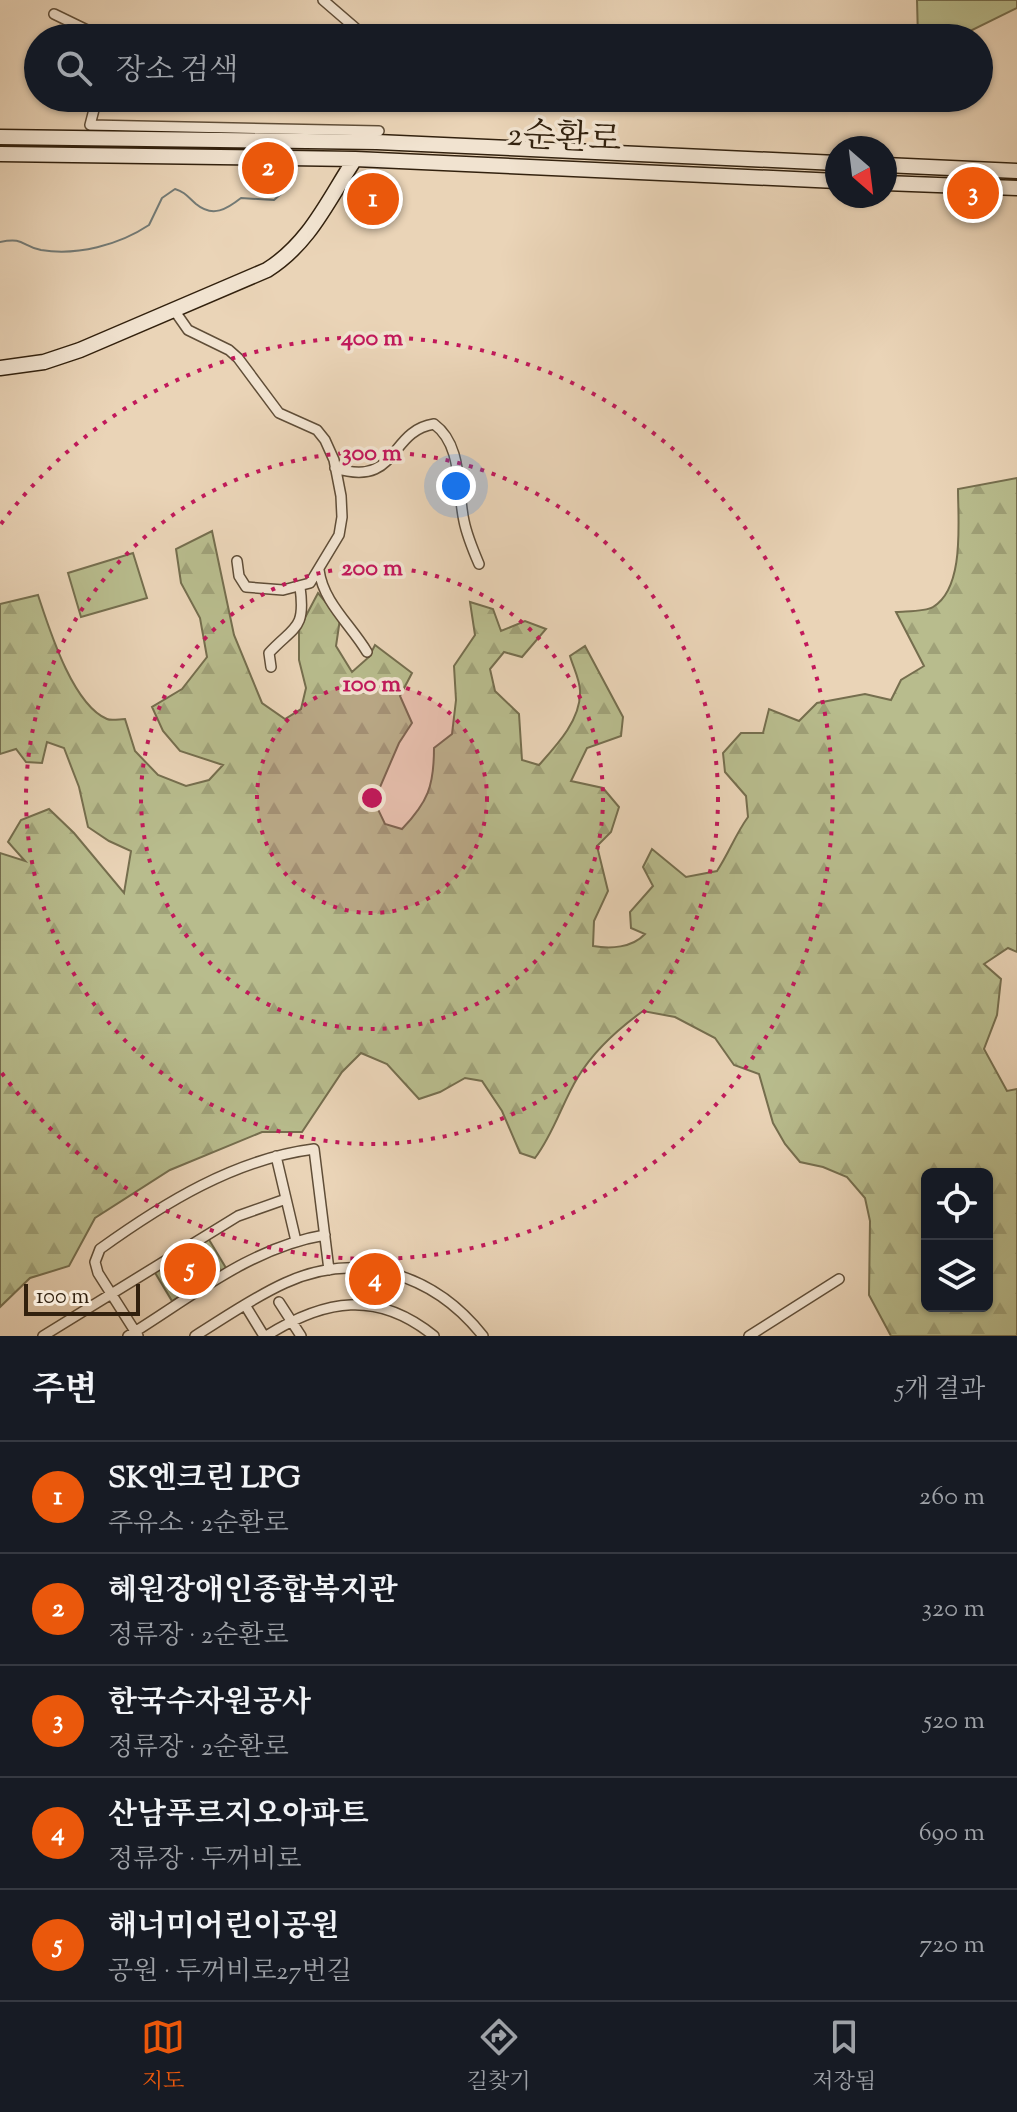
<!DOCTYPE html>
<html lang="ko">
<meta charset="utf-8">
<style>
:root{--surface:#171b24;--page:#242831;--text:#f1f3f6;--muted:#9ea1a6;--line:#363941;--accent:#ea580c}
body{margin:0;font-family:"Sorts Mill Goudy","Noto Serif KR",serif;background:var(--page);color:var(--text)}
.controls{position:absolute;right:24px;bottom:24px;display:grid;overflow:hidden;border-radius:12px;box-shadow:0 2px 6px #0004}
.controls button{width:72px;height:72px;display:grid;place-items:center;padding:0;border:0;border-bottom:2px solid var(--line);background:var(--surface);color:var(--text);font:40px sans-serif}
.compass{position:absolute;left:825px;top:136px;width:72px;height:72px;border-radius:50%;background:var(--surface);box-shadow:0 2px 6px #0004;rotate:152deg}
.scale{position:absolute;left:24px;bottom:20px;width:116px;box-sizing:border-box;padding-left:8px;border:4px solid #32210e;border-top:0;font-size:22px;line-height:28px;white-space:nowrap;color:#32210e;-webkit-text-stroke:6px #f1e3d0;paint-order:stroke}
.you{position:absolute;left:456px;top:486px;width:28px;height:28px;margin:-20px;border:6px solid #fff;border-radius:50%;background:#1a73e8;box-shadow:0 0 0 12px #1a73e833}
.badge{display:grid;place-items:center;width:52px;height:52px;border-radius:50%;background:var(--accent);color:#fff;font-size:26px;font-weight:700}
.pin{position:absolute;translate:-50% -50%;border:4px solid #fff;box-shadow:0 2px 8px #0006}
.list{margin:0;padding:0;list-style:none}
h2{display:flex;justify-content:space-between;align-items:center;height:104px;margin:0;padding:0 32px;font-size:34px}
h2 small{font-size:26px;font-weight:400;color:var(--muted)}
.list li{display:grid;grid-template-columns:52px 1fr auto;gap:24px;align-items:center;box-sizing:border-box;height:112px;padding:0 32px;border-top:2px solid var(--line)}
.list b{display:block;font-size:30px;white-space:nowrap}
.list p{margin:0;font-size:26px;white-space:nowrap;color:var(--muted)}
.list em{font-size:26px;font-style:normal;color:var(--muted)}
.icon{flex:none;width:44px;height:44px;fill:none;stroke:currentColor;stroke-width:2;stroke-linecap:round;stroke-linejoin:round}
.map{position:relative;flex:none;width:1017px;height:1336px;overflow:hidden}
.search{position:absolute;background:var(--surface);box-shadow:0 2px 6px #0004;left:24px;right:24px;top:24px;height:88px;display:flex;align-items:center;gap:20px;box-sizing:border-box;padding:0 28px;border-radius:44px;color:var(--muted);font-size:30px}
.sheet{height:664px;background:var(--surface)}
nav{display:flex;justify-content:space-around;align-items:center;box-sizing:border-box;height:112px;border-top:2px solid var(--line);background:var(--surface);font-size:22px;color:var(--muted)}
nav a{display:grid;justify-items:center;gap:4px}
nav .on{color:var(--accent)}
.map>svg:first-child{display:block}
</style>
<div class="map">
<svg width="1017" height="1336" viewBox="0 0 1017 1336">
<defs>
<pattern id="forest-firs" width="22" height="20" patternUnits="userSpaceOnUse" patternTransform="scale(2)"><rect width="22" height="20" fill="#b8bc8d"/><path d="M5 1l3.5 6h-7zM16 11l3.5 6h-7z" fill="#9fa178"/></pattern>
<pattern id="park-tufts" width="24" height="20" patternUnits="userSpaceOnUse" patternTransform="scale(2)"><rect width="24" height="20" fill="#b8bc8d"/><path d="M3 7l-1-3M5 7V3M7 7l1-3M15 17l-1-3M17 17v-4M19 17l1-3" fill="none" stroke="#9fa178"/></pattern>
</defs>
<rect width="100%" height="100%" fill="#ead4b7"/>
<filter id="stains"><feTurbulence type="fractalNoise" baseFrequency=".0025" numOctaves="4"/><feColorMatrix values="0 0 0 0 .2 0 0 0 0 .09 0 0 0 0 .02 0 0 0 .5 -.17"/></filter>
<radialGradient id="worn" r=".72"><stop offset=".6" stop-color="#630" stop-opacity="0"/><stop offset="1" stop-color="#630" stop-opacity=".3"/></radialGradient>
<path fill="url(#forest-firs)" stroke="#756e4e" stroke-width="2" fill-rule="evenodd" d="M1017,478V952L1008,948L984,964L1001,979L997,1015L984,1049L1007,1091L1017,1089V1336H891L869,1295L870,1221L865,1198L847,1177L823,1167L800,1162L785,1144L773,1123L759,1074L734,1065L715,1038L675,1017L643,1011C618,1029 595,1049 578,1077C562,1103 554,1133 535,1158L520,1153L502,1111L482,1081L465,1078L440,1092L419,1099L387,1064L361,1053L342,1072L302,1132H262L170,1170L95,1218L69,1266L30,1278L0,1307V853L25,861L8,842L21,820L49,809L74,833L124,893L131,851L109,841L88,827L79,787L64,748L47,742L42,763L26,762L16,749L0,754V604L38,595C49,628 72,704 107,719C111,721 120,719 125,719L135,751L158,775L186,786L209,780L223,765L180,751L163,731L152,707L182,689L207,657L200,618L181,583L176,549L212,531L234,635L262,703L285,719L301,709L306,688L299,660V629L318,593L340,619L336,646L352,672L369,657L375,645L412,673L400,696L412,723L399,743L374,801L385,824L402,829C428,802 434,786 434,748L452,734L456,700L454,666L475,635L470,602L493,609L501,631L525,621L546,629L522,657L504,652L490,669L495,691L519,714L522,760L539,765C556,746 580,721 580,693C581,682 573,667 570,656L585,646L623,717L621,736L587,748L571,781L603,788L619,807L611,832L597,846L608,891L594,921L593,946C610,949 632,948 645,934L631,928L630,912L653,886L643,867L652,849L686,877L717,871C729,853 735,835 748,817L746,796L725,772L723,753L741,733H763L769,709L799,721L817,703L865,694L891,700L901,680L924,666L896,612C907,611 925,612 933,607C965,588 958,521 958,489ZM927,1174H987V1306H927Z"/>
<path fill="url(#park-tufts)" stroke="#756e4e" stroke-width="2" d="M208,1238L226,1268L172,1301L154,1271Z"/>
<path fill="#b8bc8d" stroke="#756e4e" stroke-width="2" d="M917,0H1017V8L956,38H918Z
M133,553L147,598L81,617L68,573Z"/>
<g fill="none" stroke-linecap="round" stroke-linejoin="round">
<path stroke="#737a75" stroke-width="2" d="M0,242C25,237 21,246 41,250C77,256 119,245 149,225L162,198L175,189C185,192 188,197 196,204C213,218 227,209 241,198L274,200L281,194"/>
<defs>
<path id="street" d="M323,0L367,38
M54,14L87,30V38
M97,98L90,125L379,131
M174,310L188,330L229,350L238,358L279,413L317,430L325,440L334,460L341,496L342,517L339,535L310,583L283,590L246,587L239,576L237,561
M335,468C399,488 388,431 434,424C463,445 457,490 464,521C467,536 473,550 479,564
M319,570C323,602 351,625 367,652
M271,667L269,653C294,626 306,630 300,587
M276,1156L296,1241
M279,1302L301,1336
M245,1305L264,1336
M43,1336L238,1216L286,1199
M128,1336C190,1298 251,1247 325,1235
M138,1336L98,1273L95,1262L100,1249C164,1203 235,1159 314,1149L329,1270
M195,1336C224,1318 254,1297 285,1283C359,1249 435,1275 483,1336
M266,1336C325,1299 377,1290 434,1336
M749,1336L839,1279"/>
<path id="secondary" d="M0,137L377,142L837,163
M0,154L355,159L837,181
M885,165L1017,171
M885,183L1017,188
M0,368L44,362L80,350L267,270C310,243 328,200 355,159"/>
</defs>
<use href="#street" stroke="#604e38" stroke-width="12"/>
<use href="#secondary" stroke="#32210e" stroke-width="17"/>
<use href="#street" stroke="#f1e3d0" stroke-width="9"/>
<use href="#secondary" stroke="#f1e3d0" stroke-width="14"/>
</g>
<circle cx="372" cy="798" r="115" fill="#c2185b" fill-opacity=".12"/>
<g fill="none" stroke="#c2185b" stroke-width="4" stroke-dasharray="4 8">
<circle cx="372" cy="798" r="115"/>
<circle cx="372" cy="798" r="231"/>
<circle cx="372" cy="798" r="346"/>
<path d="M1 524A461 461 0 1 1 1 1072"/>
</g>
<g text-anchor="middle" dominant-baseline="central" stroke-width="7" stroke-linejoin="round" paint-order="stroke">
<g font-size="34" fill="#32210e" stroke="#f1e3d0">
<text transform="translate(564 139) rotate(3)">2순환로</text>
</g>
</g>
<circle cx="372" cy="798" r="12" fill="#c2185b" stroke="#f1e3d0" stroke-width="4"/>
<g font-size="24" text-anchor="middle" font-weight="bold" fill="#c2185b" stroke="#f1e3d0" stroke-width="7" stroke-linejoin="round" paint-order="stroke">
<text x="372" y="345">400 m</text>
<text x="372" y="460">300 m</text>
<text x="372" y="575">200 m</text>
<text x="372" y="691">100 m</text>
</g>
<rect width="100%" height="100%" filter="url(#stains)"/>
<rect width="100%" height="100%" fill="url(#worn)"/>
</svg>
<div class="controls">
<button><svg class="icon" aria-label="locate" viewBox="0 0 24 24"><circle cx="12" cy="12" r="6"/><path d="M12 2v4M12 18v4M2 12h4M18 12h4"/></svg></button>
<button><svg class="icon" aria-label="layers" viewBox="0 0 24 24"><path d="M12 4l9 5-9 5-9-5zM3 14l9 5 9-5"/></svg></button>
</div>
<svg class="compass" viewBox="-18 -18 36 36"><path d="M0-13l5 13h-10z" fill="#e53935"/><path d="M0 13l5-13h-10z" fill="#9ea1a6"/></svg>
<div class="scale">100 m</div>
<div class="you"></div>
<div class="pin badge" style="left:373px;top:199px">1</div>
<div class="pin badge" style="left:268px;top:168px">2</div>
<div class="pin badge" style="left:973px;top:193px">3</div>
<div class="pin badge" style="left:375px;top:1279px">4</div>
<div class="pin badge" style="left:190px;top:1269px">5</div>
<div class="search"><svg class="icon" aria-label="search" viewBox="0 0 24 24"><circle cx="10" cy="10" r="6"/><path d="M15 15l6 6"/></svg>장소 검색</div>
</div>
<section class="sheet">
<h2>주변<small>5개 결과</small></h2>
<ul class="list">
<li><span class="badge">1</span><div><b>SK엔크린 LPG</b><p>주유소 · 2순환로</p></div><em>260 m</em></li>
<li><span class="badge">2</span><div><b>혜원장애인종합복지관</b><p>정류장 · 2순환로</p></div><em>320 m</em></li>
<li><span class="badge">3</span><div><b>한국수자원공사</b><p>정류장 · 2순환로</p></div><em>520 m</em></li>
<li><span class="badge">4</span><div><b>산남푸르지오아파트</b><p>정류장 · 두꺼비로</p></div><em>690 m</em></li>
<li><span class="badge">5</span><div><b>해너미어린이공원</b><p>공원 · 두꺼비로27번길</p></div><em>720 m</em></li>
</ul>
</section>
<nav>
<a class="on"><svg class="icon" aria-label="map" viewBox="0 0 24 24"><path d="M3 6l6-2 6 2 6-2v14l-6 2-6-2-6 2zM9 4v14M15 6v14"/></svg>지도</a>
<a><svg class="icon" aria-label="directions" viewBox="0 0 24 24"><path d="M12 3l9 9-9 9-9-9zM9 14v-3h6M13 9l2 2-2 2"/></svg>길찾기</a>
<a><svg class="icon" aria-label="saved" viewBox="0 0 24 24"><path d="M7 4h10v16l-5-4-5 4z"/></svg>저장됨</a>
</nav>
